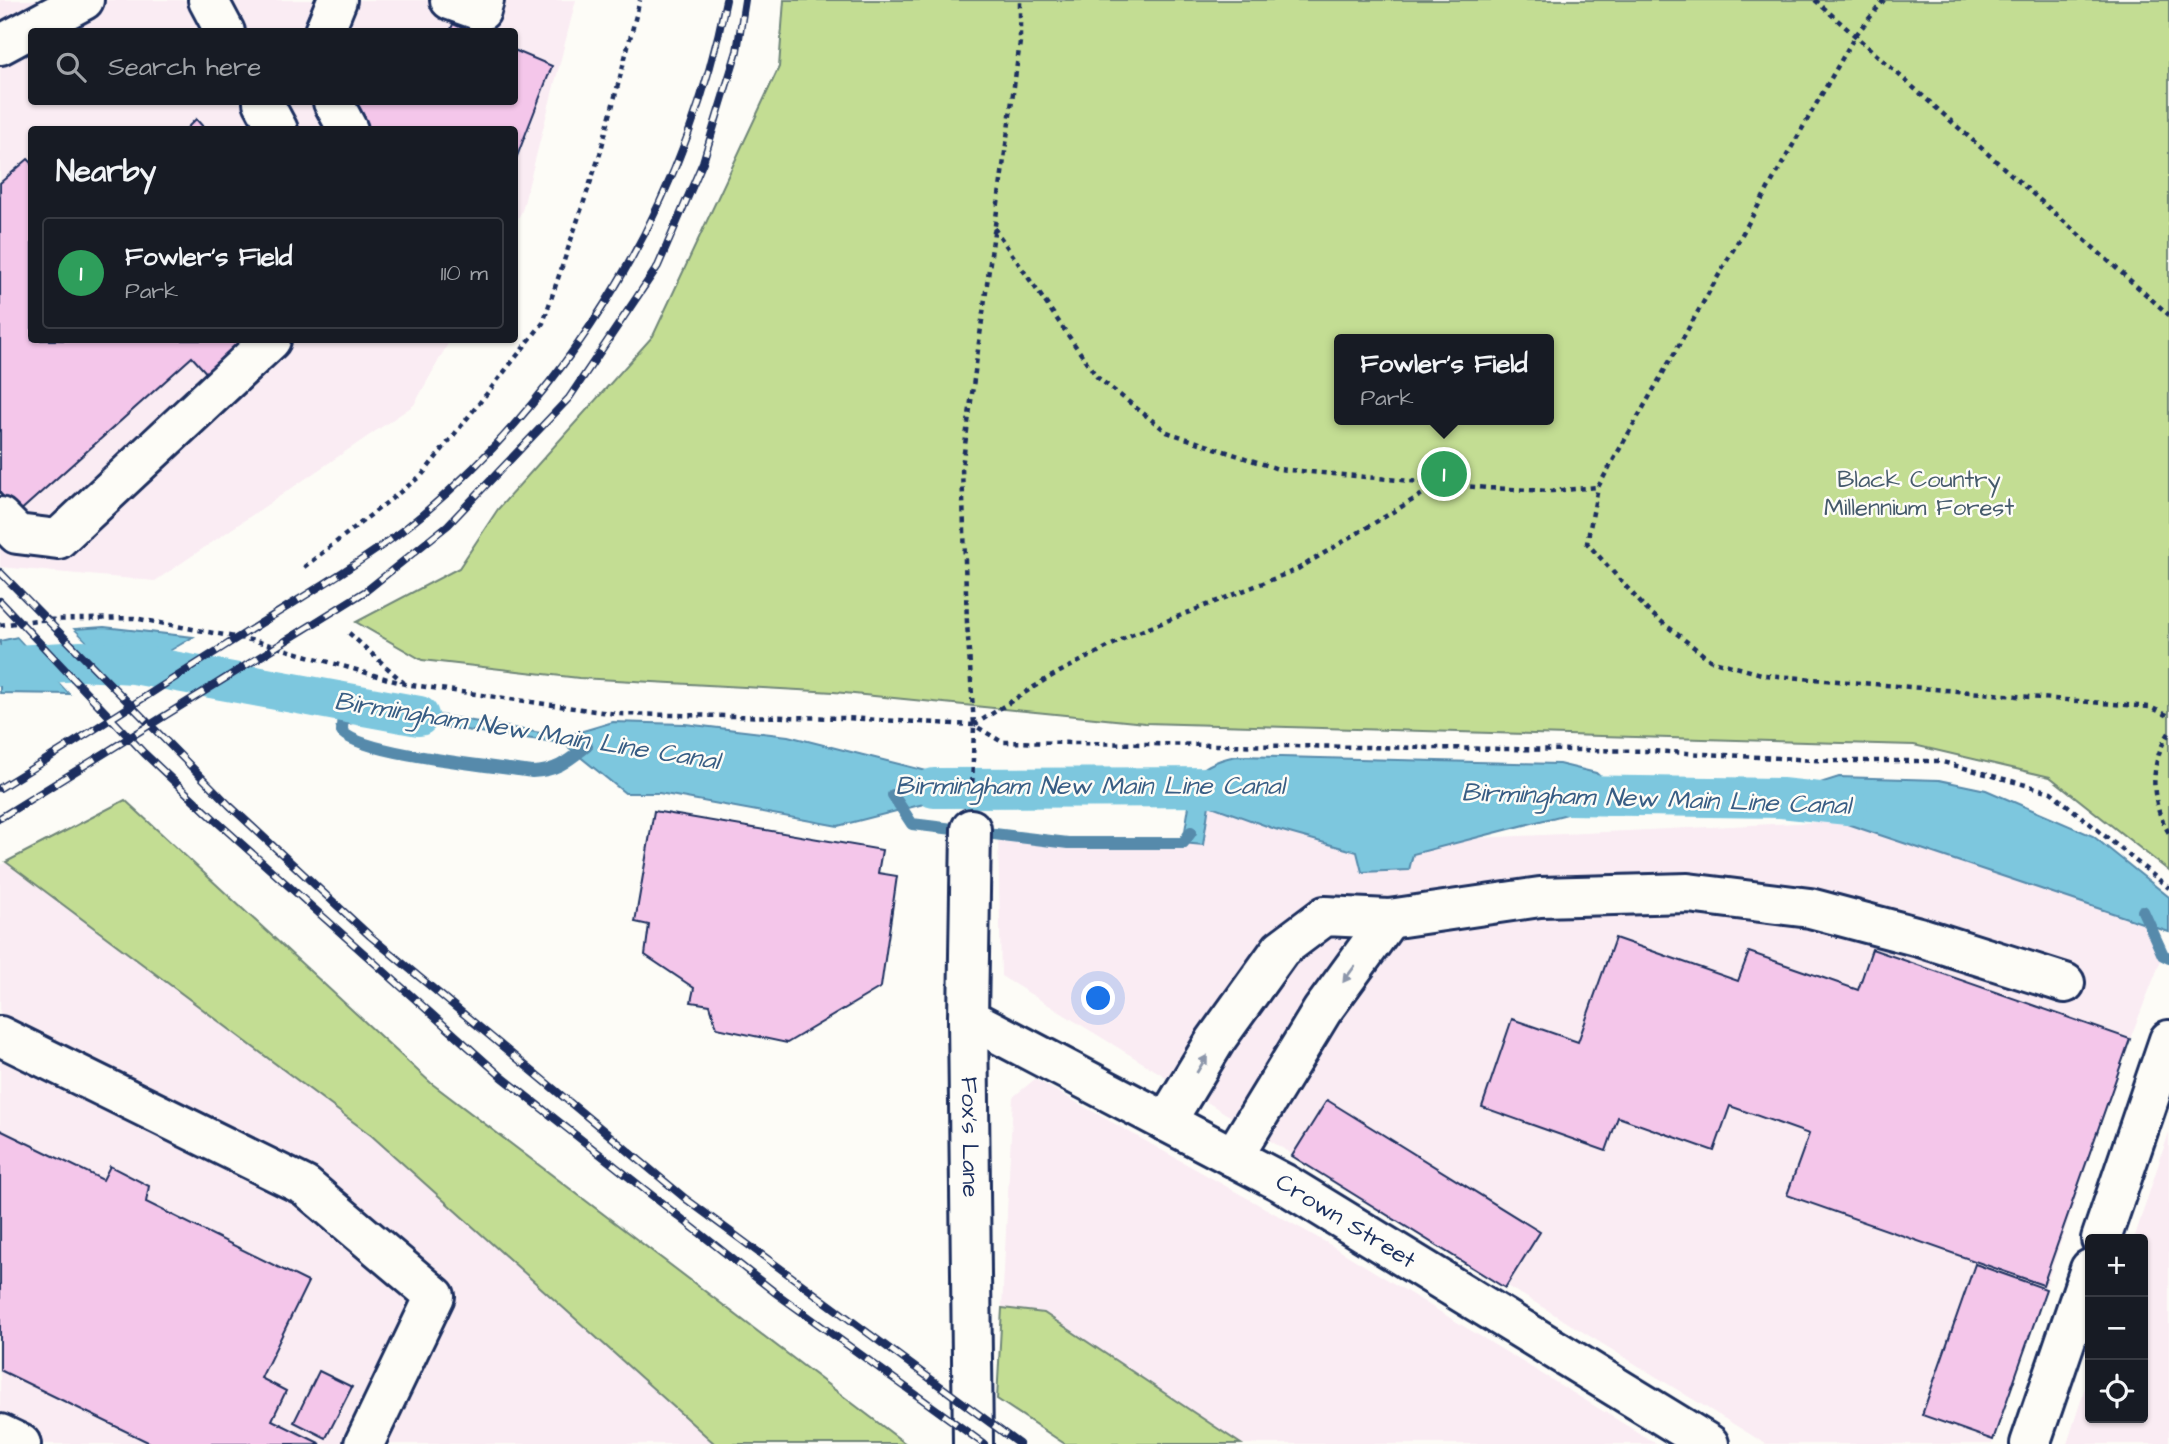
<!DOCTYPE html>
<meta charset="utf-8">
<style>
:root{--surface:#171b24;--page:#242831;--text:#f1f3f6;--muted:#9ea1a6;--line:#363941;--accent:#c8321e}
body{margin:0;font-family:"Architects Daughter",sans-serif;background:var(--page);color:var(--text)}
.controls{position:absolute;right:21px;bottom:21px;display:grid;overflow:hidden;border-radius:7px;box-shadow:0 2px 5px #0004}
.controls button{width:63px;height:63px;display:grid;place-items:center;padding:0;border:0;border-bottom:2px solid var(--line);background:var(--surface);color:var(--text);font:35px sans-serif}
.you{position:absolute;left:1099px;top:999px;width:24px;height:24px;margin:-18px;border:5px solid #fff;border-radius:50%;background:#1a73e8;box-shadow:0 0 0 10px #1a73e833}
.badge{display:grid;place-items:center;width:46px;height:46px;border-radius:50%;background:var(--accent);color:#fff;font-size:23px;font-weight:700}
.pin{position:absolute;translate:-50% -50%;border:4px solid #fff;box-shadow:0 2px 7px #0006}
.popup{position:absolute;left:1334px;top:334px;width:220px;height:91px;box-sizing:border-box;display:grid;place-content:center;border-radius:7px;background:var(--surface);filter:drop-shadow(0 2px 5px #0005);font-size:23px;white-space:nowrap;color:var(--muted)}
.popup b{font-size:26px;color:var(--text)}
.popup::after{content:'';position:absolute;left:50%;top:100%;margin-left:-14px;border:14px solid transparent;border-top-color:var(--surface)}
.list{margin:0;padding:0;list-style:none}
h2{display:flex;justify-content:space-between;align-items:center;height:91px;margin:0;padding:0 28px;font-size:30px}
h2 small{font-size:23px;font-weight:400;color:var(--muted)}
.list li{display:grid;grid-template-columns:46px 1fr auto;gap:21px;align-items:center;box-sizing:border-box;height:112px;margin:0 14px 14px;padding:0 14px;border:2px solid var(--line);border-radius:7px}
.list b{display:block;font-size:26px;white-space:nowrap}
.list p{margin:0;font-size:23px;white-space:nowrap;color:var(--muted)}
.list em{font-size:23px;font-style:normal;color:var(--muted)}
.icon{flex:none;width:38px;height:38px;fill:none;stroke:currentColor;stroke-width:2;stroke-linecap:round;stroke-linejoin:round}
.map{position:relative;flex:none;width:2169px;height:1444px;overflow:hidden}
.search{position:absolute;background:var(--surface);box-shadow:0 2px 5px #0004;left:28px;top:28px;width:490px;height:77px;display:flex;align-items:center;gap:18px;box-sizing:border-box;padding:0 24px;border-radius:7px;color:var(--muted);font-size:26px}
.panel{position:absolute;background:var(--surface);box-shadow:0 2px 5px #0004;left:28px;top:126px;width:490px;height:217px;border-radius:7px}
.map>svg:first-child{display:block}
</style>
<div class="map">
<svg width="2169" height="1444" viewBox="0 0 2169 1444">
<rect width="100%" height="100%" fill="#fdfcf7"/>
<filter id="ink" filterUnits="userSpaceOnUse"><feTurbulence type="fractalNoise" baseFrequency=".0143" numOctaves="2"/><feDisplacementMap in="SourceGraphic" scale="14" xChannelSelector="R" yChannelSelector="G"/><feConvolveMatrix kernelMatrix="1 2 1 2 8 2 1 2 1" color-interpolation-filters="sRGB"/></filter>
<g filter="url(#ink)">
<path fill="#faecf3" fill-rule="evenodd" d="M0,0H576L522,211L515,224L514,130H32V340H450L414,405L155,581L0,567ZM32,32H514V102H32Z
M1208,805L1275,829L1358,852L1363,872L1408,870L1412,854L1477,838L1838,821L2150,925L2163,955L2130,1039L1992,1444H1766L1001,976L998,835L1068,843L1203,845Z
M6,862L372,1136L715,1444H0V866Z
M1035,1079L1329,1244L1657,1444H1241L1044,1313L1002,1308L1013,1097Z
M2169,1132V1444H2067L2090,1372V1418H2143V1239H2134Z"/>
<path fill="#c3dd93" stroke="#6f8678" stroke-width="2" fill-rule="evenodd" d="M784,0H2169V871L2050,777L1914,745L1145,723L834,692L579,678L422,660L356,622L459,568L498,509L653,336L779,67ZM1339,339H1549V420H1339Z
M125,800L431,1083L906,1444H715L372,1136L6,862Z
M1002,1308L1044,1313L1241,1444H1065L997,1399Z"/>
<path fill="#7dc7de" stroke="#568aab" stroke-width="2" d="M104,627L193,637L123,679L74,629Z
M17,637L70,694L0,693V641Z
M375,698L394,707L563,737L613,722L685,724L788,736L990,787L838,826L659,793H625L563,743L374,718L336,727Z
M1237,756L1559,764L1596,773L1622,796L1575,812L1413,854L1409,870L1362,872L1357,852L1275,829L1209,805L1203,845L1183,843L1191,794L1187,785C1198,768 1218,759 1237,756Z
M1839,777L1939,780L1986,790L2093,836L2169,897V932L1838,821L1794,799L1804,788Z"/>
<path fill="#fdfcf7" d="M71,627L123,678L196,637L123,682L71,632Z
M15,634L20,635L72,691V696Z
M964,777L990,784L991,790L962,798Z"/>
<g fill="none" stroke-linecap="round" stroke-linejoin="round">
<path stroke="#568aab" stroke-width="12" d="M343,702L342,732C365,755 493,766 532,772C557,771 568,761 587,746
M893,795L912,824L1068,843H1183L1191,832
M2143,911L2163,955L2169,958"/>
<path stroke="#7dc7de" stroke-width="40" d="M0,666L81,661L134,664L419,716
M934,788L1243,787
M1568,795L1781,798L1848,805"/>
</g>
<path fill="#f4c6ea" stroke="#1b2f5e" stroke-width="2" d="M453,24L471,32H450Z
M514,50L552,66L514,164V130H360L345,102H514Z
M196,119L206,130H185Z
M28,159L32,163V340H249L210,377L192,357L18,513L0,493V183Z
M654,811L882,850L878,873L897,876L881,987L787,1043L717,1028L710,1005L691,1002L694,988L645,955L649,925L635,922Z
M1615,938L1738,981L1749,952L1858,990L1872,949L2130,1039L2043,1285L1787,1195L1809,1134L1730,1106L1714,1151L1618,1117L1606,1151L1482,1107L1512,1019L1578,1042Z
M1327,1100L1540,1232L1505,1288L1292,1156Z
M0,1130L103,1180L110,1166L149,1186L146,1202L308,1282L261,1378L286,1391L272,1420L321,1444H152L0,1370Z
M1975,1264L2046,1289L1993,1440L1922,1415Z
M319,1371L352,1387L326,1438L294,1422Z"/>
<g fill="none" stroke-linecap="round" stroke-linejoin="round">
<defs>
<g id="minor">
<path d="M208,0L225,32"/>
<path d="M450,0L481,11L484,0"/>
<path d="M324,32L337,0"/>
<path d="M0,45L84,0"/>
<path d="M263,102L278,130"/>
<path d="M333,102L348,130"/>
<path d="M0,517L17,534L58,539L271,340"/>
<path id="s1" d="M971,829L968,1018L973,1444"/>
<path id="s2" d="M968,1018L1283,1183L1709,1444"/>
<path d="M0,1036L305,1186L435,1296L364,1444"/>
<path d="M1166,1122L1215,1041L1281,949L1325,916L1389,919L1540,897L1688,893L1810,908L1923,938L2065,983"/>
<path d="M1233,1157L1322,1011L1389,919"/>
<path d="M2101,1239L2169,1040"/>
<path d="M0,1434L21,1444"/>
<path d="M2030,1444L2090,1269"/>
</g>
</defs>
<use href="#minor" stroke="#1b2f5e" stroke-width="44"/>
<path stroke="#1b2f5e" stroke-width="4.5" stroke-dasharray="5 5" stroke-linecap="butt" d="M1815,0L2169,315
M1884,0L1855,36L1598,487L1587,543L1648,611L1710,660L1765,675L2150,707L2169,716
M994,228L1097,377L1167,432L1278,469L1487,488L1552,491L1598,487
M304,567L422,475L543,323L600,154L640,0
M0,625L37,620L134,618L256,641L405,684L616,714L844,718L974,725L1002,742L1650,751L1833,761H1939L2051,792L2169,888
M349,633L404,683
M974,725L1048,678L1131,635L1296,570L1441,483
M2169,733C2149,763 2150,803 2169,833
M972,793L974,725L967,623L962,467L1020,42V0"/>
<use href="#minor" stroke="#fdfcf7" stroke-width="38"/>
<defs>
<path id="rail" d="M0,572L229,805L370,936L686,1199L1019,1444
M0,601L144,753L215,820L502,1077L777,1294L984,1444
M0,788C91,733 179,674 269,618C322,585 374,555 422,515C578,382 686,200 726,0
M0,818L366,591L448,525L569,398L658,266L703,162L737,51L745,0"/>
</defs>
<use href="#rail" stroke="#1b2f5e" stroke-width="8"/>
<use href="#rail" stroke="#fdfcf7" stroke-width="5" stroke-dasharray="16" stroke-linecap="butt"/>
</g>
<defs><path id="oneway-solid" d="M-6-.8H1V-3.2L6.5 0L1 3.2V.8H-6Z" transform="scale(1.75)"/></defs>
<g fill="#8c96aa">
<use href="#oneway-solid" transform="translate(1349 974) rotate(126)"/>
<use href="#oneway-solid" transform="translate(1202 1064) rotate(-59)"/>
</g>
</g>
<g text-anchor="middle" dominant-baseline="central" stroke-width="5" stroke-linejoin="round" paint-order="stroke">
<g font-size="24" fill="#455a6b" stroke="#fdfcf7">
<text x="1919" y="480">Black Country<tspan x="1919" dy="28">Millennium Forest</tspan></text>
</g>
<g font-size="24" fill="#1b2f5e" stroke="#fdfcf7">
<text stroke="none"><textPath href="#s1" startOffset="308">Fox's Lane</textPath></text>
<text stroke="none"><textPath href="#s2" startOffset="429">Crown Street</textPath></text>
</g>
<g font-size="26" font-style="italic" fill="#385d84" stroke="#fdfcf7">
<text transform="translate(527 731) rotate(9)">Birmingham New Main Line Canal</text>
<text x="1090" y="786">Birmingham New Main Line Canal</text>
<text transform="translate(1656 799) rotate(2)">Birmingham New Main Line Canal</text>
</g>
</g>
</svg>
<div class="controls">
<button>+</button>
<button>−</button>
<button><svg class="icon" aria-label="locate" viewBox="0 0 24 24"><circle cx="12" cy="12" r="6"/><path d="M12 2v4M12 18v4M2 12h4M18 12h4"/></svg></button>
</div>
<div class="you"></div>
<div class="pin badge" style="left:1444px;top:474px;background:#2e9e5b">1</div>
<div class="popup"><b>Fowler's Field</b>Park</div>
<div class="search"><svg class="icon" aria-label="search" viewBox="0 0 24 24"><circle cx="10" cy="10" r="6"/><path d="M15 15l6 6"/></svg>Search here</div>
<section class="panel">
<h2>Nearby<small></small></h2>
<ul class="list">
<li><span class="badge" style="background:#2e9e5b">1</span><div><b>Fowler's Field</b><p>Park</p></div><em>110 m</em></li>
</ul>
</section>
</div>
